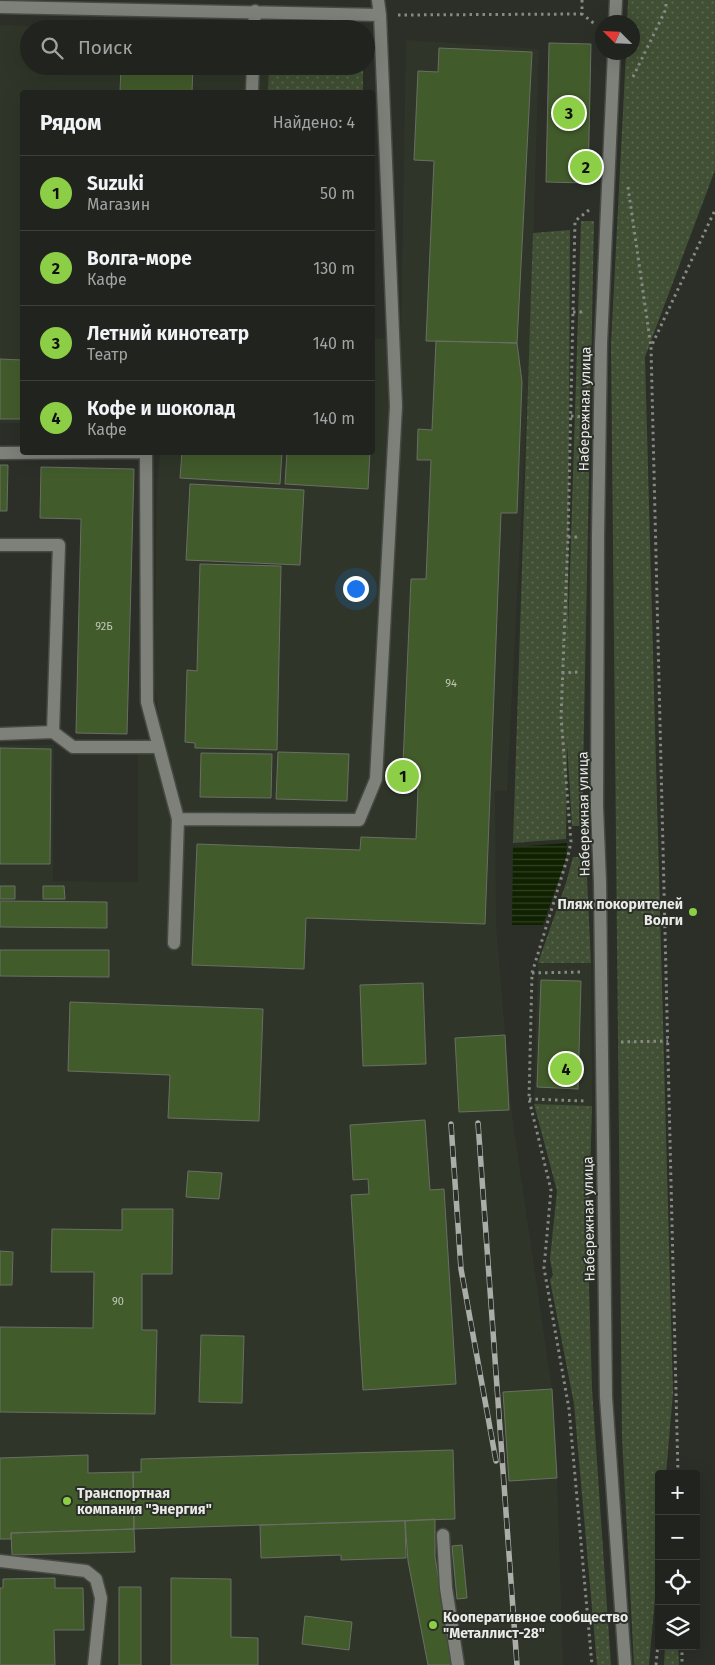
<!DOCTYPE html>
<html lang="ru">
<meta charset="utf-8">
<style>
:root{--surface:#20231e;--page:#282b27;--text:#f1f3f6;--muted:#a2a4a4;--line:#3d403c;--accent:#8cce45}
body{margin:0;font-family:"Fira Sans",sans-serif;background:var(--page);color:var(--text)}
.controls{position:absolute;right:15px;bottom:15px;display:grid;overflow:hidden;border-radius:5px;box-shadow:0 5px 20px #0002}
.controls button{width:45px;height:45px;display:grid;place-items:center;padding:0;border:0;border-bottom:1px solid var(--line);background:var(--surface);color:var(--text);font:25px sans-serif}
.compass{position:absolute;left:595px;top:15px;width:45px;height:45px;border-radius:50%;background:var(--surface);box-shadow:0 5px 20px #0002;rotate:294deg}
.you{position:absolute;left:355px;top:588px;width:18px;height:18px;margin:-12px;border:4px solid #fff;border-radius:50%;background:#1a73e8;box-shadow:0 0 0 8px #1a73e833}
.badge{display:grid;place-items:center;width:32px;height:32px;border-radius:50%;background:var(--accent);color:#111;font-size:16px;font-weight:700}
.pin{position:absolute;translate:-50% -50%;border:2px solid #fff;box-shadow:0 1px 5px #0006}
.list{margin:0;padding:0;list-style:none}
h2{display:flex;justify-content:space-between;align-items:center;height:65px;margin:0;padding:0 20px;font-size:21px}
h2 small{font-size:16px;font-weight:400;color:var(--muted)}
.list li{display:grid;grid-template-columns:32px 1fr auto;gap:15px;align-items:center;box-sizing:border-box;height:75px;padding:0 20px;border-top:1px solid var(--line)}
.list b{display:block;font-size:19px;white-space:nowrap}
.list p{margin:0;font-size:16px;white-space:nowrap;color:var(--muted)}
.list em{font-size:16px;font-style:normal;color:var(--muted)}
.icon{flex:none;width:28px;height:28px;fill:none;stroke:currentColor;stroke-width:2;stroke-linecap:round;stroke-linejoin:round}
.map{position:relative;flex:none;width:715px;height:1665px;overflow:hidden}
.search{position:absolute;background:var(--surface);box-shadow:0 5px 20px #0002;left:20px;top:20px;width:355px;height:55px;display:flex;align-items:center;gap:12px;box-sizing:border-box;padding:0 18px;border-radius:28px;color:var(--muted);font-size:19px}
.panel{position:absolute;background:var(--surface);box-shadow:0 5px 20px #0002;left:20px;top:90px;width:355px;height:365px;border-radius:5px}
.map>svg:first-child{display:block}
</style>
<div class="map">
<svg width="715" height="1665" viewBox="0 0 715 1665">
<defs>
<pattern id="grass-dots" width="8" height="8" patternUnits="userSpaceOnUse" patternTransform="scale(1.25)"><rect width="8" height="8" fill="#415034"/><path d="M2 2h.1M6 6h.1" fill="none" stroke="#5c6951" stroke-width="1.8" stroke-linecap="round"/></pattern>
<pattern id="water-rules" width="6" height="5" patternUnits="userSpaceOnUse" patternTransform="scale(1.25)"><rect width="6" height="5" fill="#102100"/><path d="M0 2.5h6" fill="none" stroke="#334125"/></pattern>
</defs>
<rect width="100%" height="100%" fill="#2b2f28"/>
<path fill="#2f3629" d="M0,25L165,29H29V66H269L268,92H22V423H0Z
M406,40L539,49L530,344L507,791H495L496,926L512,1116L552,1389L557,1478L563,1665H0V745H54L53,881L138,882V739H162L154,682L157,488L160,453L372,452L373,338L401,340Z
M538,963H591L592,1106L534,1104Z"/>
<path fill="url(#grass-dots)" d="M628,0H715V170L645,357L673,1393L666,1474H659V1553L649,1665H634L622,1437L611,345L626,53L632,52V22H627Z
M269,66H363V92H268Z
M581,221H594L582,826H572L567,742L566,839L513,843L533,233L570,230L568,635Z
M573,857H586L591,963H538L566,883Z
M534,1104L592,1106L588,1251L592,1389L611,1665H597L574,1404L550,1280L553,1275L550,1259L557,1191Z
M665,1646H678L679,1665H664Z"/>
<path fill="url(#water-rules)" d="M567,843L566,859L543,925H512L513,847Z"/>
<path fill="#425b2b" stroke="#6a6e66" d="M549,43L591,44L588,183L546,182Z
M439,48L532,52L517,343L426,341L434,161L414,160L418,71L438,72Z
M121,66L193,67L192,92H120Z
M436,341L517,343L522,382L517,513H501L485,924L306,918L304,969L192,965L197,844L360,850L361,837L416,839L418,788L402,787L411,579H426L431,460H417L418,429L432,430Z
M0,359L22,360V419H0Z
M182,452H282L280,484L180,478Z
M287,452H370L368,489L285,484Z
M0,465H8L7,511H0Z
M41,467L134,469L127,734L76,733L81,519L40,518Z
M190,484L304,490L300,565L186,560Z
M200,564L281,566L277,750L195,748V743L185,742L187,670L197,671Z
M0,748L51,749L50,864H0Z
M278,752L349,754L347,801L276,799Z
M201,753L272,754L271,798L200,797Z
M0,886H15V899H0Z
M43,886H64L65,899H43Z
M0,901L107,902V928L0,927Z
M0,950H109V977L0,976Z
M541,980L581,981L578,1089L537,1087Z
M423,983L426,1064L363,1066L360,985Z
M70,1002L263,1009L259,1121L168,1118L170,1075L68,1071Z
M505,1035L509,1110L459,1112L455,1038Z
M425,1120L430,1190L444,1189L456,1384L363,1390L351,1195L369,1194L368,1179L353,1180L350,1125Z
M188,1171L222,1173L219,1199L186,1197Z
M122,1209H173L172,1274H142V1330H157L155,1414L0,1412V1327L93,1328L94,1272H51L52,1229L122,1230Z
M0,1251L13,1252L12,1285H0Z
M201,1335L244,1336L242,1403L199,1402Z
M552,1389L557,1478L509,1481L503,1392Z
M453,1450L455,1519L134,1529L133,1472H141V1459Z
M88,1455V1473L133,1472L134,1529L11,1533V1539H0V1458Z
M435,1519V1557L453,1665H428L408,1561L405,1521Z
M405,1521L406,1558L341,1560V1555L261,1558L260,1525Z
M134,1529L135,1552L12,1555L11,1533Z
M462,1545L467,1598L457,1599L452,1546Z
M55,1578V1588H83L84,1630H54L55,1665H0V1588H3V1579Z
M171,1578L231,1579V1637L258,1638V1665H171Z
M119,1587H141V1665H119Z
M305,1616L352,1622L349,1650L302,1644Z"/>
<g fill="none" stroke-linecap="round" stroke-linejoin="round">
<defs>
<path id="minor" d="M0,7L380,15
M615,22L616,0
M254,29L255,11
M614,52L601,344L598,536L597,807L600,882L606,1397L625,1665
M252,92L253,66
M146,452L147,702L178,819L174,943
M0,453L143,452
M0,545H59L53,732L73,747H159
M0,734L53,732
M178,819L359,820L376,779L396,406L380,15L378,0
M443,1535L446,1588L458,1665
M0,1561L86,1571L96,1579L101,1598L94,1665"/>
</defs>
<use href="#minor" stroke="#474a44" stroke-width="15"/>
<path stroke="#868984" stroke-width="3" stroke-dasharray="2.5 4" stroke-linecap="butt" d="M582,0V14L596,25
M398,15L582,14
M633,77L666,9V0
M628,187L651,347
M589,210L575,221L568,537L561,717L571,842L568,856L532,973L529,1099L551,1190L544,1268L569,1409L592,1665
M573,312H584
M571,416L583,417
M568,537H580
M562,673L579,672
M532,973L583,972
M621,1042L668,1041
M529,1099L585,1101
M678,1474L651,347L715,210
M682,1646V1665
M656,1665L659,1633"/>
<use href="#minor" stroke="#7d8179" stroke-width="12"/>
<defs>
<path id="rail" d="M478,1123L517,1665
M451,1124L461,1269L496,1461"/>
</defs>
<use href="#rail" stroke="#aaada8" stroke-width="5.5"/>
<use href="#rail" stroke="#2b2f28" stroke-width="4" stroke-dasharray="11" stroke-linecap="butt"/>
</g>
<g fill="#8cce45" stroke="#2b2f28" stroke-width="2">
<circle cx="693" cy="912" r="5"/>
<circle cx="67" cy="1501" r="5"/>
<circle cx="433" cy="1625" r="5"/>
</g>
<g text-anchor="middle" dominant-baseline="central" stroke-width="4" stroke-linejoin="round" paint-order="stroke">
<g font-size="11" fill="#bfc7b8">
<text x="104" y="626">92Б</text>
<text x="451" y="683">94</text>
<text x="118" y="1301">90</text>
</g>
<g font-size="14" fill="#e9ebe7" stroke="#2b2f28">
<text transform="translate(585 409) rotate(-89)">Набережная улица</text>
<text transform="translate(584 814) rotate(-91)">Набережная улица</text>
<text transform="translate(589 1219) rotate(-91)">Набережная улица</text>
</g>
<g font-size="14" font-weight="bold" fill="#e9ebe7" stroke="#2b2f28" text-anchor="start">
<text x="683" y="904" text-anchor="end">Пляж покорителей<tspan x="683" dy="16">Волги</tspan></text>
<text x="77" y="1493">Транспортная<tspan x="77" dy="16">компания "Энергия"</tspan></text>
<text x="443" y="1617">Кооперативное сообщество<tspan x="443" dy="16">"Металлист-28"</tspan></text>
</g>
</g>
</svg>
<div class="controls">
<button>+</button>
<button>−</button>
<button><svg class="icon" aria-label="locate" viewBox="0 0 24 24"><circle cx="12" cy="12" r="6"/><path d="M12 2v4M12 18v4M2 12h4M18 12h4"/></svg></button>
<button><svg class="icon" aria-label="layers" viewBox="0 0 24 24"><path d="M12 4l9 5-9 5-9-5zM3 14l9 5 9-5"/></svg></button>
</div>
<svg class="compass" viewBox="-18 -18 36 36"><path d="M0-13l5 13h-10z" fill="#e53935"/><path d="M0 13l5-13h-10z" fill="#a2a4a4"/></svg>
<div class="you"></div>
<div class="pin badge" style="left:403px;top:776px">1</div>
<div class="pin badge" style="left:586px;top:167px">2</div>
<div class="pin badge" style="left:569px;top:113px">3</div>
<div class="pin badge" style="left:566px;top:1069px">4</div>
<div class="search"><svg class="icon" aria-label="search" viewBox="0 0 24 24"><circle cx="10" cy="10" r="6"/><path d="M15 15l6 6"/></svg>Поиск</div>
<section class="panel">
<h2>Рядом<small>Найдено: 4</small></h2>
<ul class="list">
<li><span class="badge">1</span><div><b>Suzuki</b><p>Магазин</p></div><em>50 m</em></li>
<li><span class="badge">2</span><div><b>Волга-море</b><p>Кафе</p></div><em>130 m</em></li>
<li><span class="badge">3</span><div><b>Летний кинотеатр</b><p>Театр</p></div><em>140 m</em></li>
<li><span class="badge">4</span><div><b>Кофе и шоколад</b><p>Кафе</p></div><em>140 m</em></li>
</ul>
</section>
</div>
